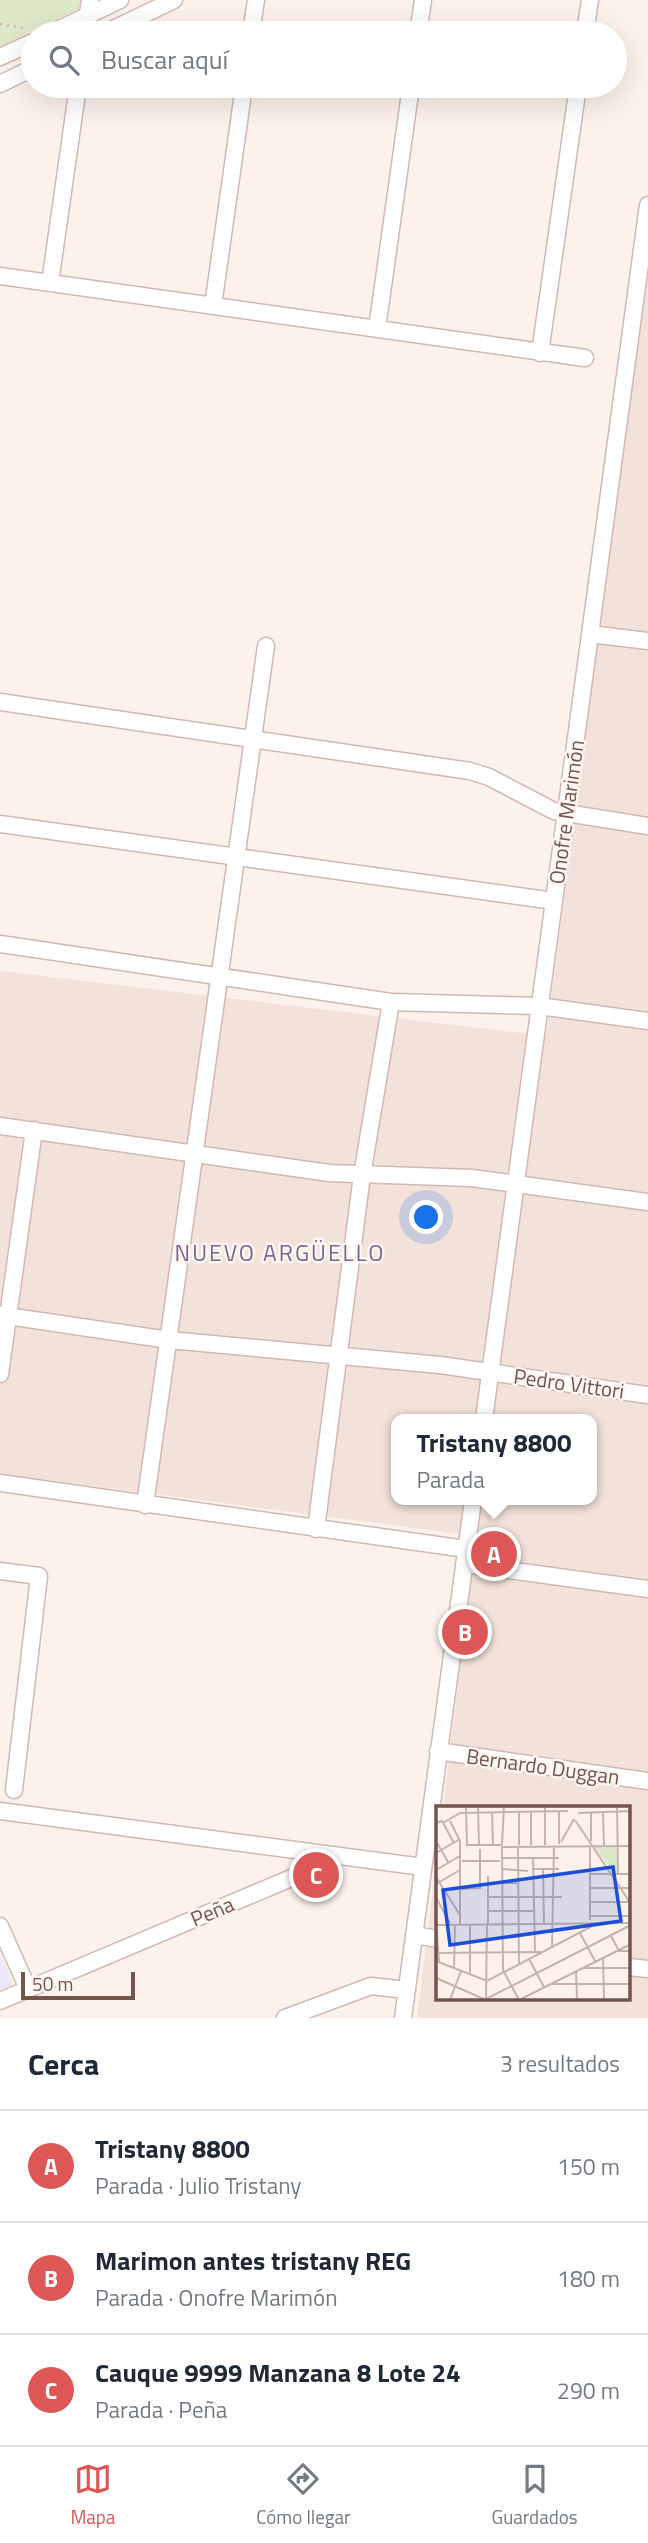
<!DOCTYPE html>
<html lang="es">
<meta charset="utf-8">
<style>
:root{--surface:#fff;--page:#f2f2f3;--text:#1f2937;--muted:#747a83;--line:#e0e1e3;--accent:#de5757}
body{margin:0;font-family:"Titillium Web",sans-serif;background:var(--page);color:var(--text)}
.scale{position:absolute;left:21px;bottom:18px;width:114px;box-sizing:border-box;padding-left:7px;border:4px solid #76544e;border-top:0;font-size:19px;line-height:24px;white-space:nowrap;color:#76544e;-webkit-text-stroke:5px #fef6f1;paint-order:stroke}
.you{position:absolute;left:427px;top:1218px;width:24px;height:24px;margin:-18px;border:5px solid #fff;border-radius:50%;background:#1a73e8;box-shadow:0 0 0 10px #1a73e833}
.badge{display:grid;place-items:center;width:46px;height:46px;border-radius:50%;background:var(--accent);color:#fff;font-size:23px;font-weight:700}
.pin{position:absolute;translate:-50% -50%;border:4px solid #fff;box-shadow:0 2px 7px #0006}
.popup{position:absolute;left:391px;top:1414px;width:206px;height:91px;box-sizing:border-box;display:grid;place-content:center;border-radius:14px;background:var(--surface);filter:drop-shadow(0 2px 5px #0005);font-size:23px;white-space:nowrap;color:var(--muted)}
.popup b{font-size:26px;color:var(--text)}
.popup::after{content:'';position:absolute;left:50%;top:100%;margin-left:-14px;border:14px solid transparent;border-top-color:var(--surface)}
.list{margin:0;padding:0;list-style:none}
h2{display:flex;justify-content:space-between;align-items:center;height:91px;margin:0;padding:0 28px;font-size:30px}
h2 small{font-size:23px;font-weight:400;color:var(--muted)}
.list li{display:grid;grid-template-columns:46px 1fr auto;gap:21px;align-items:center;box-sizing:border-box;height:112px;padding:0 28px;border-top:2px solid var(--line)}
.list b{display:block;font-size:26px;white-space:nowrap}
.list p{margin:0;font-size:23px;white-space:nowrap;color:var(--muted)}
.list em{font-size:23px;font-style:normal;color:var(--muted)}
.icon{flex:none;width:38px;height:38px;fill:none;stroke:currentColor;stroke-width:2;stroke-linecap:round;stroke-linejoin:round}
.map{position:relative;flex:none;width:648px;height:2018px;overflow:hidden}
.search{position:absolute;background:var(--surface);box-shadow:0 7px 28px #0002;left:21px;right:21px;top:21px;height:77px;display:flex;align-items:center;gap:18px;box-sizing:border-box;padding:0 24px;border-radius:38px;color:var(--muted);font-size:26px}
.sheet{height:427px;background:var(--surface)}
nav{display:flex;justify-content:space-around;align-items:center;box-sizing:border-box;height:98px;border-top:2px solid var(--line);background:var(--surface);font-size:19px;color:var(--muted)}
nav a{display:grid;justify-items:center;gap:4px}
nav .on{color:var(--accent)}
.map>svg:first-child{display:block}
</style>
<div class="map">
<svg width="648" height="2018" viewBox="0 0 648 2018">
<rect width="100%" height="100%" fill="#fcf1eb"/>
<path fill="#f3e2d9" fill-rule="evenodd" d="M648,260V2018H417L438,1848V1999H629V1808H443L476,1536L0,1474V971L546,1036ZM396,1419H592V1500H396Z"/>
<path fill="#eee7f8" d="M0,1952L13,1985L0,1990Z"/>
<path fill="#dde9c9" d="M0,0H80L79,8L0,47Z"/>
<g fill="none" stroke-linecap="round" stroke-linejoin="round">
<defs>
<path id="minor" d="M51,33L120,0
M85,33L90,0
M105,33L174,0
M251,33L256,0
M418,33L423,0
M585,33L590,0
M0,57L33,42
M0,84L33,68
M0,276L585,358
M50,283L78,86
M213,306L244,86
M377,329L411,86
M540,353L578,86
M590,634L648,641
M0,702L470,771L489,777L554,811L648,826
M0,824L554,901
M0,944L391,1002L539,1006L648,1021
M0,1126L329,1173L472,1178L648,1202
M0,1315L169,1340L440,1365L648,1395
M0,1374L34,1130
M484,1419L648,205
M0,1483L466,1549
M145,1505L266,646
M316,1529L362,1175L391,1002
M464,1564L648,1589
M0,1571L39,1576L14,1790
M438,1751L648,1781
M0,1811L423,1867
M0,1926L28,1989
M414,1935L438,1939
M629,1967L648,1969
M0,2001L296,1876L315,1854
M285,2018L371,1986L407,1990
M403,2018L473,1500"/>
</defs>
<use href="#minor" stroke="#d0b9b3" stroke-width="19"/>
<path stroke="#d5aea6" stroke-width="2.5" stroke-dasharray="2 5" stroke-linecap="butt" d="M0,24L24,28"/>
<use href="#minor" stroke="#fff" stroke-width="16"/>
</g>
<g text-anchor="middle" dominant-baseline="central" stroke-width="5" stroke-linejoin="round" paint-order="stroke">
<g font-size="21" fill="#76544e" stroke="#fef6f1">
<text transform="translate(566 812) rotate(-82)">Onofre Marimón</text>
<text transform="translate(569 1383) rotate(8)">Pedro Vittori</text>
<text transform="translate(543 1766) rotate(8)">Bernardo Duggan</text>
<text transform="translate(212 1911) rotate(-23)">Peña</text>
</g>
<g font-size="23" letter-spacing="2" fill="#7a6691" stroke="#fef6f1">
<text x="280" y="1252">NUEVO ARGÜELLO</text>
</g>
</g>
<g transform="translate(436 1806)">
<rect width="194" height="194" fill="#fcf1eb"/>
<path d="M159,41H181V67H177Z" fill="#dde9c9"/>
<path fill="none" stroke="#c6b2ac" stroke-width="2" d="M30,0L31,39H66M42,0L43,39M109,0V39M181,0L182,68M167,5L168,40M83,6V39M95,6V39M123,6V38M155,6V35M56,7L57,39M142,7L195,5M139,14L195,98M14,15L24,35V118M0,17L6,15L18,37M7,17L24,7L132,5M0,35L12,56M125,36L138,13M66,39L68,0M154,40V114M82,42L83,158M0,47L24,33M66,52H123M97,52L99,146M26,55H64M66,63L92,65M97,63H123M107,63L108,118M0,64L24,50M154,68H195M0,71L24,109M52,77H81M0,78L24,64M154,82H195M26,83L44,82V43M0,91L14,118M52,91H126M154,96H194M52,105H97M154,110H195M0,112L3,156M51,118L50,193L195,119M52,118V70M0,119L195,117M144,127L159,155M175,130L183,145H195M116,142L118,40M0,147L105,146M167,151L168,194M93,153L108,181M0,155L51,175L158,119M18,162L19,118M148,162H195M140,165L141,194M34,169V119M0,172L50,194M116,178H195M14,194L25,165M83,194L67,164L66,41L195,40M83,194L195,138"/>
<path fill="#1d4ed8" fill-opacity="0.15" stroke="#1d4ed8" stroke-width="3.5" d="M177,61L185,115L14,139L7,84Z"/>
<rect width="194" height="194" fill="none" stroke="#76544e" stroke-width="3.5"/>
</g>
</svg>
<div class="scale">50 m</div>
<div class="you"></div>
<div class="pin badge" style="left:494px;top:1554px">A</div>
<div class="popup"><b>Tristany 8800</b>Parada</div>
<div class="pin badge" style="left:465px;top:1632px">B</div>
<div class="pin badge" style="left:316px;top:1875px">C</div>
<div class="search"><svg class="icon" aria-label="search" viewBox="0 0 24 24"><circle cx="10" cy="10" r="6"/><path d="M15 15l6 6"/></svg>Buscar aquí</div>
</div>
<section class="sheet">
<h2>Cerca<small>3 resultados</small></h2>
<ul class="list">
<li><span class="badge">A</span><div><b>Tristany 8800</b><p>Parada · Julio Tristany</p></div><em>150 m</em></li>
<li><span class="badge">B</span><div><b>Marimon antes tristany REG</b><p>Parada · Onofre Marimón</p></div><em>180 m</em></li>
<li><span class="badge">C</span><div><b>Cauque 9999 Manzana 8 Lote 24</b><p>Parada · Peña</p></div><em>290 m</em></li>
</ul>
</section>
<nav>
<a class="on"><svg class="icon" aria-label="map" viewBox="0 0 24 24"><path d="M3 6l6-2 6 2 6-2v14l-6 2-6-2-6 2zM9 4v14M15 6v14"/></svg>Mapa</a>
<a><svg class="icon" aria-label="directions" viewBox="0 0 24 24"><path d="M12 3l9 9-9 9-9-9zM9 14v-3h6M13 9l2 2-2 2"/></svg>Cómo llegar</a>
<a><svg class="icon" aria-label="saved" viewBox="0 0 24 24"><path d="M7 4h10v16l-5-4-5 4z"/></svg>Guardados</a>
</nav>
